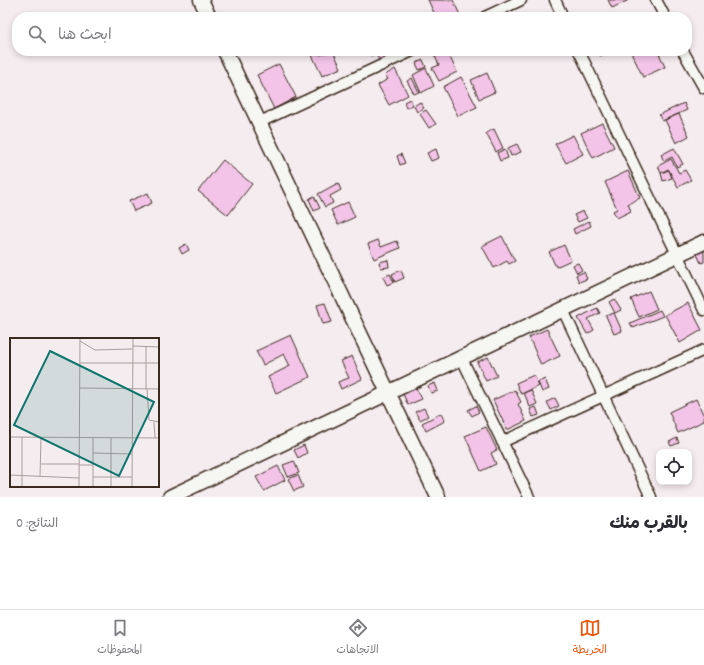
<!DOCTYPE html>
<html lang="ar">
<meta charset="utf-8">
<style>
:root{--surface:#fff;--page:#f2f2f3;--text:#2b2b33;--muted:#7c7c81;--line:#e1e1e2;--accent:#ea580c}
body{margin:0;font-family:Dekko,"Playpen Sans Arabic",sans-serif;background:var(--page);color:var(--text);direction:rtl}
.controls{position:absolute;right:12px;bottom:12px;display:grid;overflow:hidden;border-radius:8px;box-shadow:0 2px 6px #0003}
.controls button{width:36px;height:36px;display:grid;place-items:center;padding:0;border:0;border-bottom:1px solid var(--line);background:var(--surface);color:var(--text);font:20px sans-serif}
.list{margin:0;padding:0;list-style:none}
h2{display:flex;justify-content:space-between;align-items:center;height:52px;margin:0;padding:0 16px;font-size:17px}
h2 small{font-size:13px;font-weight:400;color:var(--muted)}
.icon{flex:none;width:22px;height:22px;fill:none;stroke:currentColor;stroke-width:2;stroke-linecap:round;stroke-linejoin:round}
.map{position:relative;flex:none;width:704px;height:497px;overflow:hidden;direction:ltr}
.search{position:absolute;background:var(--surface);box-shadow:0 2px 6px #0003;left:12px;right:12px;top:12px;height:44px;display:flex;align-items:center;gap:10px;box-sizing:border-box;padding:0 14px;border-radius:16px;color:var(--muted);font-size:15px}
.sheet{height:112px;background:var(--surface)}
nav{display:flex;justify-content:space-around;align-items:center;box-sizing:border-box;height:56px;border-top:1px solid var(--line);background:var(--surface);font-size:11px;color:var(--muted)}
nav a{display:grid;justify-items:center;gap:2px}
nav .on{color:var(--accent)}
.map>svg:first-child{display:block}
</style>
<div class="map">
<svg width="704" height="497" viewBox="0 0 704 497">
<rect width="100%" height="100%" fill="#f5ecf0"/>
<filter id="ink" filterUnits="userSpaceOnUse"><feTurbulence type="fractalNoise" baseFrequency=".025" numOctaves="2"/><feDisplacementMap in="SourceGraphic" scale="8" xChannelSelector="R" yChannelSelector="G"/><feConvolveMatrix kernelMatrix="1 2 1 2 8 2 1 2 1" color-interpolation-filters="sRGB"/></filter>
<g filter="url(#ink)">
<path fill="#f3c4e8" stroke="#3b2a1e" d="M428,0H453L461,17H454L452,14L446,17H436Z
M608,0H629L612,8Z
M310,51H318L320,55L333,51L341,68L322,76Z
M369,51H396V52L379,61L376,53L371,56Z
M435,51H447L457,72L439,81L432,68L439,65L433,52Z
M598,51H612L600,56Z
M633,51H658L665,67L643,77L631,52Z
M423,60L426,67L419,70L416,63Z
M279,64L296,97L274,109L257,75Z
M426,68L434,86L421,93L413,75Z
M395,69L408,95L389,105L378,85L388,79L385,75Z
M487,73L495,92L479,99L471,80Z
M461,77L477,107L458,116L443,87Z
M412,78L419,92L414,94L407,81Z
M410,99L413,105L406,108L404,102Z
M420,102L424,108L417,112L414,106Z
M684,103L687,110L662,121L659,115Z
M426,110L436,124L429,128L420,114Z
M679,114L689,136L676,143L665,120Z
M602,123L614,147L593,158L581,133Z
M494,129L503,148L496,152L486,133Z
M573,135L583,154L566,163L555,144Z
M517,144L521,152L511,156L508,148Z
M674,148L683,164L677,167L672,157L664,161L661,155Z
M436,149L439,158L431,161L427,153Z
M505,149L508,158L500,161L497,153Z
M401,154L405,163L400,165L397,156Z
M671,159L679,173L685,170L691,180L678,187L668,169L661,173L658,166Z
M223,160L252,184L228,215L198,191Z
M669,170L672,178L663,181L661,173Z
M628,171L640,198L628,204L631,211L617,218L613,211L617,209L605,182Z
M338,183L341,190L330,196L333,203L325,207L318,194Z
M148,193L152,203L134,211L129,201Z
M314,196L320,208L314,211L309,199Z
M348,202L355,217L338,225L331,210Z
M583,211L587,218L578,222L574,215Z
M589,221L591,226L575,234L573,229Z
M502,236L515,261L509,264L507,261L494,268L482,246Z
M378,240L381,247L397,241L400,248L374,259L368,244Z
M186,244L189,250L182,254L179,248Z
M564,245L571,260L556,267L549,252Z
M704,249V262L701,263L696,252Z
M388,260L389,267L381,268L379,262Z
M578,263L582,270L577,273L573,265Z
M401,270L404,278L395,282L392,274Z
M584,272L587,279L579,282L576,275Z
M390,274L394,282L387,285L383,277Z
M649,291L657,309L639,317L631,299Z
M614,299L621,310L615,313L609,302Z
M325,303L332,322L323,324L317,305Z
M688,303L702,330L680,343L665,315Z
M597,308L600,313L588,319L594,330L587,334L578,318Z
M660,310L663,316L633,328L630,323Z
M614,313L622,331L614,334L606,316Z
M547,329L560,356L541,365L529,337Z
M291,335L310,377L276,393L268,377L290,366L284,354L263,365L256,351Z
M352,356L362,379L341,389L338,382L349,378L341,361Z
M488,357L497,376L486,381L477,362Z
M534,375L539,386L521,394L516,383Z
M545,379L549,389L542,392L538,382Z
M435,383L438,391L431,393L428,386Z
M416,388L422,399L408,405L403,394Z
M515,390L521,402L518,404L526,421L507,430L493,400Z
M531,390L537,404L530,407L524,393Z
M555,398L559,406L551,410L547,402Z
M696,399L704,416V421L678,433L669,412Z
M476,406L479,412L472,416L468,410Z
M536,407L539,415L533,417L530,409Z
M424,408L428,416L420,420L415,412Z
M442,413L445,421L426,431L422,423Z
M486,427L497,450L491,453L496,464L481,471L465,436Z
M677,438L679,443L671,446L669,442Z
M304,445L307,453L298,458L294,450Z
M294,461L299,473L288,477L283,465Z
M278,466L285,480L264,491L256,477Z
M298,475L303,487L294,491L288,479Z"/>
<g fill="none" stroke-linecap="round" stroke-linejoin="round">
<defs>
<path id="street" d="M555,0L563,17
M656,0L665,17
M485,17L521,0
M579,51L704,310
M683,51L704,88
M260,122L412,51
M563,310L651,497
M462,359L529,497
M502,442L704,350"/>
<path id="secondary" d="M201,0L209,17
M225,51L438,497
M170,497L704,242"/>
</defs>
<use href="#street" stroke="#3b2a1e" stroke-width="13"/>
<use href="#secondary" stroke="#3b2a1e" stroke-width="17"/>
<use href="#street" stroke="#f6f6f2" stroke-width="10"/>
<use href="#secondary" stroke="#f6f6f2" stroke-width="14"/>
</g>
</g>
<g transform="translate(10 338)">
<rect width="149" height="149" fill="#f5ecf0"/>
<path fill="none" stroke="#ab9e9c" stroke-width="1" d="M70,3L85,12L122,11M123,8L149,9M136,9V51M70,25H149M70,50L149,51M137,51L139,82L149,84M144,84L145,100M0,99L149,100M83,115L122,116M31,126H69M69,127H83M0,137L69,140M30,138L31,99M83,139H122M12,149V99M69,149L70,0M83,149V100M101,149V100M122,149L123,0"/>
<path fill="#0f766e" fill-opacity="0.15" stroke="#0f766e" stroke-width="2" d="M40,13L144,64L109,138L4,87Z"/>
<rect width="149" height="149" fill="none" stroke="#3b2a1e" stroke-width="2"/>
</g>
</svg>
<div class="controls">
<button><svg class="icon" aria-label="locate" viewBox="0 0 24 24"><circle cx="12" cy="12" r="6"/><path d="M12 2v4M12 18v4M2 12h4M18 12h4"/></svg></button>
</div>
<div class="search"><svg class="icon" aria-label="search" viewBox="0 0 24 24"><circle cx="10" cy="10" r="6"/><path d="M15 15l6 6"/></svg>ابحث هنا</div>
</div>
<section class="sheet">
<h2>بالقرب منك<small>النتائج: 0</small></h2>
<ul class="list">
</ul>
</section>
<nav>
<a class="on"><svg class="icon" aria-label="map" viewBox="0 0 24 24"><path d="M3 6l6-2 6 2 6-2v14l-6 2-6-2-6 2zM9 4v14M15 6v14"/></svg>الخريطة</a>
<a><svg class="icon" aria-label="directions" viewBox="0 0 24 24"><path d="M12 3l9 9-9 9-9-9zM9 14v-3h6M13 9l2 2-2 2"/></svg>الاتجاهات</a>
<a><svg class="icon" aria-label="saved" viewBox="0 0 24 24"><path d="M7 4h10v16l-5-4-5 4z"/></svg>المحفوظات</a>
</nav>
